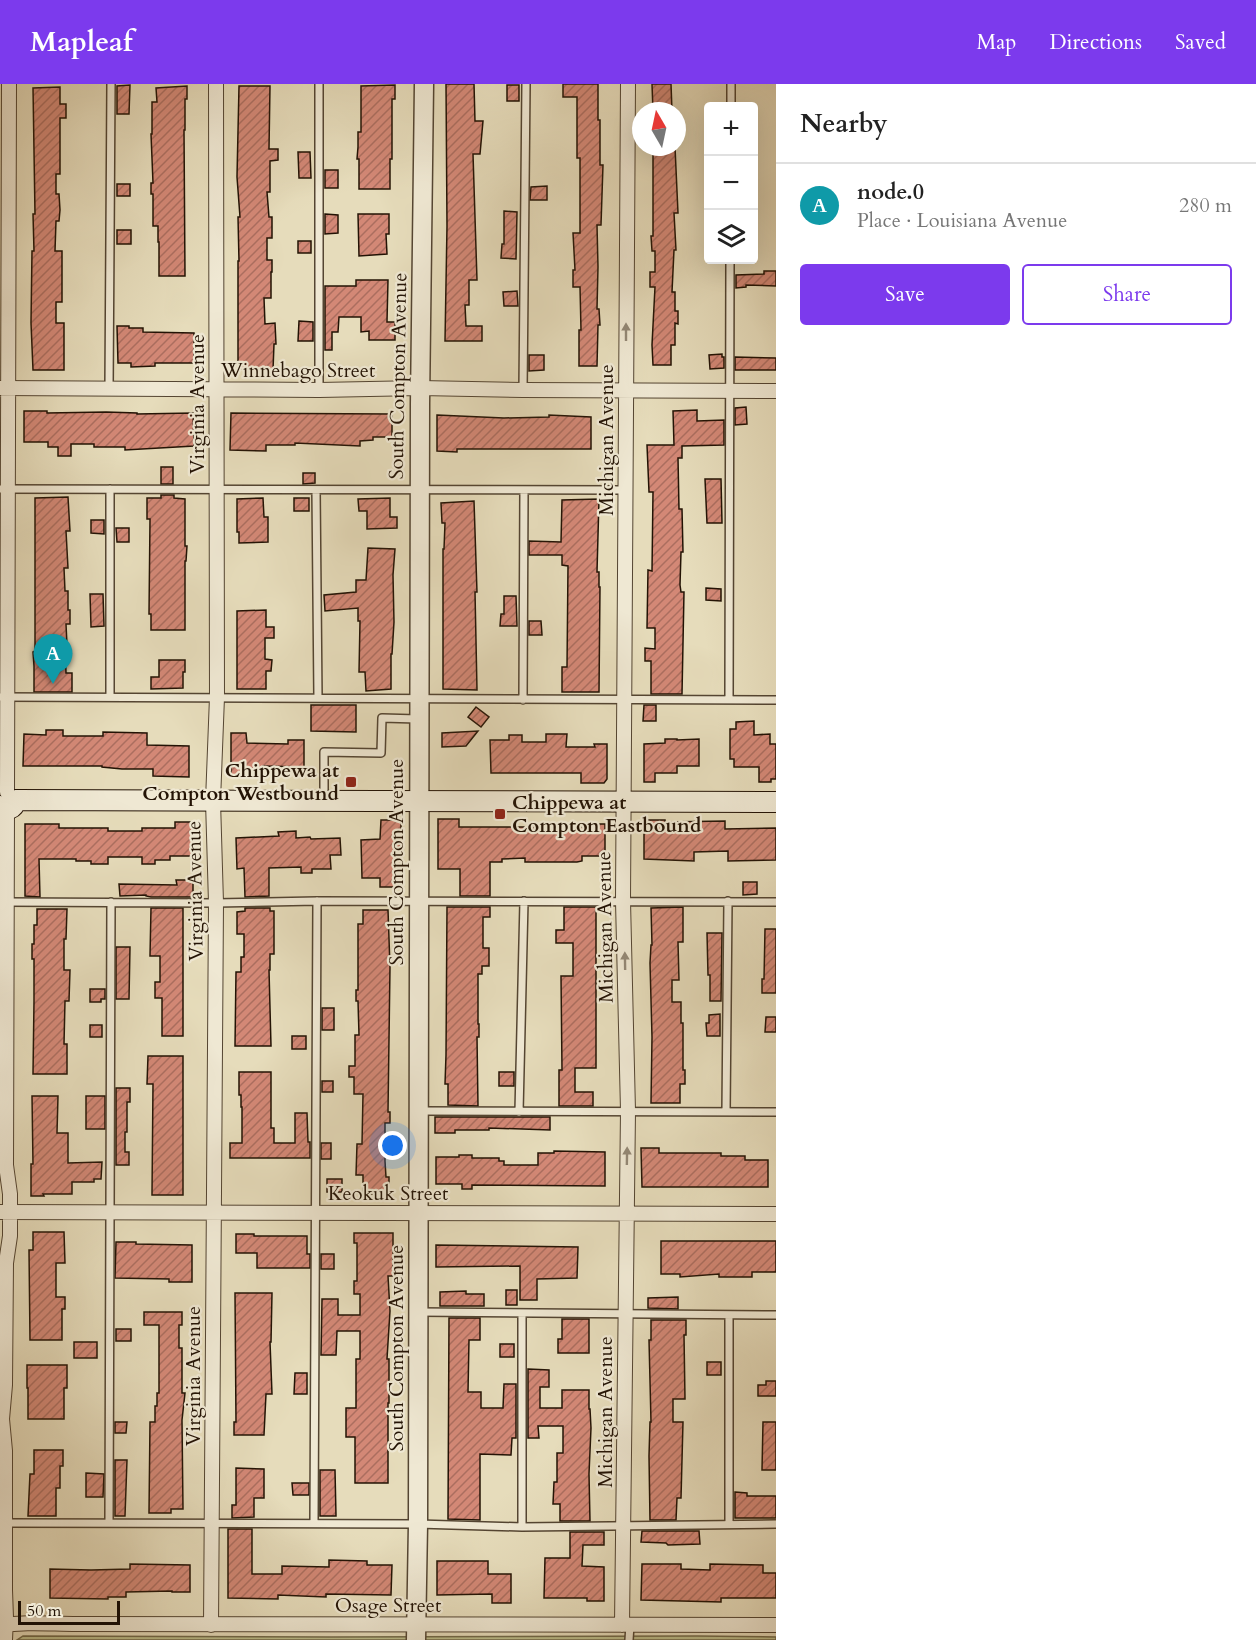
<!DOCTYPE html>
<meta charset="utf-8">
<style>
:root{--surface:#fff;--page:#f2f2f2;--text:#222;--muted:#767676;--line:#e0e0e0;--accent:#7c3aed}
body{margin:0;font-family:Cardo,serif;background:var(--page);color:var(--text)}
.controls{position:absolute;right:18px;top:18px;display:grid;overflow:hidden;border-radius:6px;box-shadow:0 6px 24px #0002}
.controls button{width:54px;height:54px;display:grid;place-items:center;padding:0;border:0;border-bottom:2px solid var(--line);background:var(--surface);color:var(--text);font:30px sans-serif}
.compass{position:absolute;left:632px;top:18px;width:54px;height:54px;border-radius:50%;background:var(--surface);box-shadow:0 6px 24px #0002;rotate:351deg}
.scale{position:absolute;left:18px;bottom:15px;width:102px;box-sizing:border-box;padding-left:6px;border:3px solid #231305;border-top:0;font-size:16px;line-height:21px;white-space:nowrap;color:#231305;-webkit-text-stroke:4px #efe8d3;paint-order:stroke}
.you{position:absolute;left:393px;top:1062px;width:21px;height:21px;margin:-15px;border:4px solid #fff;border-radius:50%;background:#1a73e8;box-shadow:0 0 0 9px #1a73e833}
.badge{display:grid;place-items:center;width:39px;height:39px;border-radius:50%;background:var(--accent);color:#fff;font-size:20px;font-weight:700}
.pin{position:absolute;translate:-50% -50px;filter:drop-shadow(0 2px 3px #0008)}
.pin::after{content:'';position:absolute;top:32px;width:21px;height:18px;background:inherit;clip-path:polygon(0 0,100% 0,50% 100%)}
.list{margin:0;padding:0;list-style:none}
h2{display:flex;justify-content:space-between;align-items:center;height:78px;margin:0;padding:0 24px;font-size:26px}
h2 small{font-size:20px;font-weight:400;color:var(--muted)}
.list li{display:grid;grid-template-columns:39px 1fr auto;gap:18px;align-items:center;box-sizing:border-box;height:84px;padding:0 24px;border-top:2px solid var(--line)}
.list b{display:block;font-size:22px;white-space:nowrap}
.list p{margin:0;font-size:20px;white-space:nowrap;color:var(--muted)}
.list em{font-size:20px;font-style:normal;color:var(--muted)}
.actions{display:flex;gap:12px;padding:18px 24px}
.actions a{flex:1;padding:14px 0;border:2px solid var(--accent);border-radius:6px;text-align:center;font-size:21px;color:var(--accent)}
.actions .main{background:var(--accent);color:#fff}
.icon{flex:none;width:33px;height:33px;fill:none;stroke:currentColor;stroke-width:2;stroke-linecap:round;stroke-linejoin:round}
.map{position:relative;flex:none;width:776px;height:1556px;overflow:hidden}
header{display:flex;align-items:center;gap:36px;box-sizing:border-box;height:84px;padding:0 30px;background:var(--accent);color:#fff}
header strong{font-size:28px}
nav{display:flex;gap:33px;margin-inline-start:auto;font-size:21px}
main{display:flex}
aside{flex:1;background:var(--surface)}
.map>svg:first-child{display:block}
</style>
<header>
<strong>Mapleaf</strong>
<nav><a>Map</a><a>Directions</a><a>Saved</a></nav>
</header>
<main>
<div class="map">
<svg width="776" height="1556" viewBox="0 0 776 1556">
<defs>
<pattern id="park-crowns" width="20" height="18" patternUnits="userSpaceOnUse" patternTransform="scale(1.5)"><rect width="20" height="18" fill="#bcbe8c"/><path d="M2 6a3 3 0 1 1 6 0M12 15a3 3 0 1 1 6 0" fill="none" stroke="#a1a277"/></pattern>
<pattern id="building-hatch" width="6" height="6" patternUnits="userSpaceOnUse" patternTransform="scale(1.5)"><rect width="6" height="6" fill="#d38876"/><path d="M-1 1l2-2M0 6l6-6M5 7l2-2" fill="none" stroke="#ab6e5f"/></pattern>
</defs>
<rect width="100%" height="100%" fill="#e6dcbb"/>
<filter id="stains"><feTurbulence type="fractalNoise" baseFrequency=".00333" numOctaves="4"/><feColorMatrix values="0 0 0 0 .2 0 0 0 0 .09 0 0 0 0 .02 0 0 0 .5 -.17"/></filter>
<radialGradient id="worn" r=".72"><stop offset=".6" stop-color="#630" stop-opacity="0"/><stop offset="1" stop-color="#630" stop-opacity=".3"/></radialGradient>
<path fill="url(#park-crowns)" stroke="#706848" stroke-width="1.5" d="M23,1552L331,1553L697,1552L776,1553V1556H17Z"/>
<path fill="url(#building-hatch)" stroke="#231305" stroke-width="1.5" d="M446,0H474L475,37H483L480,70H473L477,196H469V221H465L466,242H482V257H445L447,142Z
M563,0H598V36H600V81H603L601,141H597L598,183L597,225H599L600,241H598L597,282H579V246H581L580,203H573V186H575L573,149H580V74H577V13H563Z
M652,0H671L672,27H653Z
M130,1L129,30H117V2Z
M395,1V15H392V75H390V105H359V75H357L358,63V48H361V2Z
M507,1H519V17H507Z
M187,2V15H185V46H184L185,192H159V158H158V142H153V110H151V99H153L151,50H152V18H157L156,4Z
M239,2H270L269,65H278V76L270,77V108H267L269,133H272V154H267V176H272V188H271V214H264L265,240L275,239L276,260H274L273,286L238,285V177H239L238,133H240L237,93Z
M60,3V20H66V34H60V90H56V110H59L60,126L59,137H56L55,167H62V218H56V239H64V286H33L31,239L32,167H34L33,130H35L33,4Z
M653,63H675L678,129H674L676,166H674L672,208H675V227H678V240L675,239V261H671V281H653L652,261L655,203H650V188H655V167H652L651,152H653Z
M298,68H310L311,94H299Z
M325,86H338V104H325Z
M117,100H130V112H117Z
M547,102V116H530L531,103Z
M504,127L517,128L516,175L501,174L502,160H504Z
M325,130L338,131V149L325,150Z
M358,130H389V150H386L387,170L359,172Z
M117,146H131V160H117Z
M298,157H311V169H298Z
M764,187H776V202L746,201V203L736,204V191L764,190Z
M356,196H388L387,238H395V256H369V247L361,248V233H339L338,248H332V266H325V202H356Z
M517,207L518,222H504L503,208Z
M299,237L313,238V257H298Z
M117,242H129V244H143V248L194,249V279H155V282L131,283V279H118Z
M722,270V273H724V284L710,285L709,271Z
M529,271H544V286L529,287Z
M735,273L776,274V286H735Z
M746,323L747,340L735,341V324Z
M697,326V337L724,336V361L682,362V374H678L679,425H682L683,468H681L680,501L681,508H684L682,610H651V577H645V564L655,565V544H647L648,486L652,487L653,408H649L647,361H674L673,327Z
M24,327H47V329L106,328L137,329V330L193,329L194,362L125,366V363H94V360H71V372H58V363H48V358H24Z
M231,329L392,330V353H373V356L360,357V362L295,359V361H266V367L230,366Z
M437,331L504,334L549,333V331L591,333V365H457V368L437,367Z
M161,383H173V400H161Z
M303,389H315V399L303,400Z
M705,395H721L722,439H707Z
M161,411H174V414L185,415V462H187L186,477H185V546H151V530H149L150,435H147V414H161Z
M68,413L70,447H66L68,484H64L65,507H68V526H70V540H66L67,561H65L66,589H72V608H34V582L33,568L35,567V414Z
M263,414L264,433H268V458L239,459V448H237V415Z
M294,414H309V427H294Z
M390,414V433H397V444L367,445V427H359L358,415Z
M599,415L597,488H599V503H600L599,608H562V583H567L568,482L562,481V471H529V457L561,458L562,416Z
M474,417L477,508H475L477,606L443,605V465H444L445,439H442L441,419Z
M91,436H104V450L91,449Z
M116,444H129V458H117Z
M368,464L395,465L393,491L394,538L392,570H391V605L366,607L365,588H359L360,537H358V524L325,527L324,511L356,508V496H366Z
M706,504L721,505V517L706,516Z
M90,510H103L104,542L91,543Z
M504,512H516L517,542H500L501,530H504Z
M266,526V543H274V554H265V575L272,576L271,587H266V605H237V527Z
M529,537H541L542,551H529Z
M159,576H185V588H183V604L151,605V593H159Z
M311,621H356V648L311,647Z
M644,621H656V637H643Z
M476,623L489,633L481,643L468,633Z
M754,637V651L770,650V660H776V695H771V698H759V683H734V675H730V645H736V638Z
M46,646H63V652H103V648L147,649V661L189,662V693L153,692V685H122L102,683V682H23L24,650L46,651Z
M478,647L466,662L442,663V649Z
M231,649H246L247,659L288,660V656H304V683L263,682V690H247V693H231Z
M546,650H567L566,663H595L594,660H607V695L604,699H581V689H491L490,656H509V651H522V658H546Z
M665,655H677V656L699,655V682H677V689H655V698H644V660L665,659Z
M438,735H459V743H587V740H605V772H582V777L577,778H525V774L502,775V778H490V812H460V785H438Z
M381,736H401V803H380V794H362L361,756L380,755Z
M648,736H665V738L725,737V745L776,744V776L728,777V767L694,768V777L644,775V739Z
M175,738H193V772H170V776H155V780H142V773H108V780H91V777H76V775H39L40,813L25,812V740H59V744H108V747H142V744H175Z
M296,747V754L310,753L311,755L340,754L341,771H330L331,785H312V789H301V783L269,784V812L245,813L244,784L237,785L236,754L279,752L278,748Z
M176,796H193V813H151L146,812V811L120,812L119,800L177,801Z
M743,798H757V810L743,811Z
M447,823H490V833H483V864H489V882H482V890H478V940H479V953H477L478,1022L448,1021V1000H445L446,971Z
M564,823H596V984H575V1008H593V1022H559V986H562L561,892H573V859H556V846H564Z
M683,823V858H678L679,896H672V918H681V939H683V986H685V1000H680V1019H651L652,953L650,879L651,861H652L651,824Z
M151,824H183V952H162V914H155V898H160V872H150Z
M245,824H270V827H274V870H270V886H269L271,962H235L236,888H241V873H244V850H237V828L245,827Z
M37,825H67L66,855H64V886H70L69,917H65L64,960H67V990H33L34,917V875H32V860H34V841H37Z
M363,826H388L390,883L388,1028H390V1039H385V1077L386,1093H389V1110H363V1091H356L357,1060H362L363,1010H354V993H349V982H355V951H359L358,917H356V906H358V840H363Z
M765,845H776V909H762V895H764Z
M707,849H722L721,917H710V891H708Z
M116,863H130L129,915H116Z
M90,905H105V915H101V918H90Z
M322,924H334V946H322Z
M720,930V952H707L706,939H709V931Z
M766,933H776V948H765Z
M90,941H102V953H90Z
M292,952H306V965H292Z
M148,972H183V1111H152L153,1000H147Z
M239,988H271V1044H274V1059H295V1029H307L308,1058H310V1074H230V1059H242V1023H241V1011H239Z
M499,988H514V1002H499Z
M322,997H333V1008H322Z
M116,1004H130V1018H127V1048H125V1068H129V1081H116Z
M32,1012H58L57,1049H68V1079L102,1078L101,1095H94V1098H72V1110H43L44,1112H31V1080H33Z
M86,1012H105V1045H86Z
M435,1033H550V1046L489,1044V1046H455V1049H435Z
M321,1059H331V1075H321Z
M641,1064H659V1069H721V1072H745V1076H768V1103H642Z
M554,1067L605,1068V1102L472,1101V1105H462V1100H436V1073H459V1071H472V1074H499V1077H504V1081H538V1069H554Z
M327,1095H342V1108H327Z
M33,1148H64L65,1179H56V1213H65V1225H62V1256H30L29,1166H33Z
M354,1149H393V1192H388L390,1227L387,1275H389V1319H388V1399H355V1353H346V1324H356V1275H360V1247H337L336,1271H321L322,1215H338V1231H360V1210H354V1197H357V1159H354Z
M236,1150H254V1152H307V1170H310V1184H257V1169H236Z
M661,1157H776V1188H752V1193H719V1190L680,1193V1190H661Z
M116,1158H136V1160L192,1161V1198H169V1195L115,1194Z
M436,1161L578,1163L577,1194L537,1195V1216H520V1182L436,1183Z
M321,1170H334V1185H321Z
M506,1206H517V1221H506Z
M466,1207V1210H484V1222H440V1208Z
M235,1209H272L271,1258H270L272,1310H266L264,1351H234V1338H236Z
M678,1213V1225L648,1224V1214Z
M144,1228H182V1241H179V1264H182V1309H185L182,1336L183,1425H171V1429H149L150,1338H155V1322H157V1309H159V1241H144Z
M449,1234H480V1256H469L468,1308H481V1324H503L504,1300H516V1354H512L511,1371L480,1370V1436L448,1435Z
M562,1235H589V1269H558V1255H562Z
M651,1236H686V1251H684L685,1315H673V1338H683L681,1414H677L676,1436H650L649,1372L650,1338H651L649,1256H651Z
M116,1245H131V1257H116Z
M74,1258H97V1274H74Z
M500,1260H514V1273H500Z
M707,1278H721V1291H707Z
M27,1281H67V1304H64V1335H28V1304H27Z
M528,1285L549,1286V1303H540V1324H562V1306H589V1325H590L591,1344L589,1390L590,1437H560V1420H553L554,1398H557V1369H563V1342H538L539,1354H528Z
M295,1289H307V1310H294Z
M766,1297H776V1312H758V1301H766Z
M115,1338H127L126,1349H115Z
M763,1338H776V1386H762Z
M34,1366H63V1382H60V1404H56V1432H28L30,1390H34Z
M115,1376H127L125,1432H115Z
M236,1384L264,1385V1414H254V1433L232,1434V1421H236Z
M320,1386H335L336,1432H320Z
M86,1389L104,1390L103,1413H86Z
M292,1399H309V1411H293Z
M735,1408L747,1409V1412H776V1434H735Z
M228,1445H252V1490H282V1482L329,1483V1476L367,1477V1481H392L391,1511L326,1510V1513L278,1511V1515L228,1514Z
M642,1447H699L700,1460L668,1461L666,1459L641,1458Z
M570,1448H604V1461H583L582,1482L604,1483V1517H587V1514H544L545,1474H570Z
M437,1477H488V1490H511V1519H492V1510L437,1511Z
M130,1480L190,1481V1508H172V1507L126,1508V1513H108V1515L50,1514V1485L91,1486L130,1485Z
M642,1480H681V1485L710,1486V1480L763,1481V1489H776V1514H721V1518L641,1516Z"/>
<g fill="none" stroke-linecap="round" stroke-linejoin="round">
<defs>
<path id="service" d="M319,0V306
M731,22V0
M109,305L111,0
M523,306L526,0
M0,405L625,406
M316,406L318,614
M0,613L776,616
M110,613V405
M523,616L524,406
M729,616L730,176
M324,714V668L381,669L382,634L418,635
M6,818L216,819L317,817L776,818
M419,1027L776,1028
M519,1028L524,817
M726,1028L728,817
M419,1228L776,1231
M522,1229V1443
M109,1438L111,818
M5,1439L418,1440L522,1443L776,1440
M314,1439L317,817
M729,1440V1231
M629,1556L630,1541"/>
<path id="minor" d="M0,304L319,306L420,304L523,306L776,307
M7,708L9,0
M0,1128L776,1130
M211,1541L216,819L213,717L217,613L216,0
M622,1541L628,1027L623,817L628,0
M0,1542C26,1537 50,1540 77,1540L776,1541
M5,1556L6,1534L5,1506V1367L2,1335L5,1301L6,1179L10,1152V1110L6,1081L7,725"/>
<path id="tertiary" d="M416,1556L418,1440L420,320L424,0"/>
<path id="secondary" d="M16,716L776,718
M0,722C7,728 14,725 16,716"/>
</defs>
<use href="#service" stroke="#544532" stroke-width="10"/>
<use href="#minor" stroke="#544532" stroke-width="16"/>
<use href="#tertiary" stroke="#544532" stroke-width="21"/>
<use href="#secondary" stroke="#231305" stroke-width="22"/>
<use href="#service" stroke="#efe8d3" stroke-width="7"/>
<use href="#minor" stroke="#efe8d3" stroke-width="14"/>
<use href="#tertiary" stroke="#efe8d3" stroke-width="18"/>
<use href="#secondary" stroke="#efe8d3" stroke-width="20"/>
</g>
<defs><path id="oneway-solid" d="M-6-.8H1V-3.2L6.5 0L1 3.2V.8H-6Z" transform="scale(1.5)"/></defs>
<g fill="#938876">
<use href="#oneway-solid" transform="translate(626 248) rotate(-90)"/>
<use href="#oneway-solid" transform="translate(625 877) rotate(-91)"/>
<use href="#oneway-solid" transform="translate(627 1072) rotate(-89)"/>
</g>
<g fill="#8f2418" stroke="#efe8d3" stroke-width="2">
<rect x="345" y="692" width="12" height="12" rx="3"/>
<rect x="494" y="724" width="12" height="12" rx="3"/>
</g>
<g text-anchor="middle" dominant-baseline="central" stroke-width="4.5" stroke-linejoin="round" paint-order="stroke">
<g font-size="20" fill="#231305" stroke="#efe8d3">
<text x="298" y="286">Winnebago Street</text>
<text transform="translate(398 292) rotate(-89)">South Compton Avenue</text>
<text transform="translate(197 320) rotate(-90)">Virginia Avenue</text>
<text transform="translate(606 356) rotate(-90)">Michigan Avenue</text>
<text transform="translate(396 778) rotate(-90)">South Compton Avenue</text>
<text transform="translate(195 807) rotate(-91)">Virginia Avenue</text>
<text transform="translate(605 843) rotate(-91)">Michigan Avenue</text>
<text x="388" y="1109">Keokuk Street</text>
<text transform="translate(396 1264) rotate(-90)">South Compton Avenue</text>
<text transform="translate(193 1292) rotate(-90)">Virginia Avenue</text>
<text transform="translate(605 1328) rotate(-90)">Michigan Avenue</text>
<text x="388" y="1521">Osage Street</text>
</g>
<g font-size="20" font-weight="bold" fill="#231305" stroke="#efe8d3" text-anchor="end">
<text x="339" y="686">Chippewa at<tspan x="339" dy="23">Compton Westbound</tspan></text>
<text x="512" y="718" text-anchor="start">Chippewa at<tspan x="512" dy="23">Compton Eastbound</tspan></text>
</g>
</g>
<rect width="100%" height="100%" filter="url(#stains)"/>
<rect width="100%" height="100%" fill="url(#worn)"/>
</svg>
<div class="controls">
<button>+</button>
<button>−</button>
<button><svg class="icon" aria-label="layers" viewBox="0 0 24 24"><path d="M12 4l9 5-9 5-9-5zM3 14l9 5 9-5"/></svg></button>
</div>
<svg class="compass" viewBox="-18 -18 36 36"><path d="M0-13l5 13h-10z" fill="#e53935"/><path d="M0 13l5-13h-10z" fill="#767676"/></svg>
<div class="scale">50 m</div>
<div class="you"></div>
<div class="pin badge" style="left:53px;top:600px;background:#0f9aa8">A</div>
</div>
<aside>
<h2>Nearby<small></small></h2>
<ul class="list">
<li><span class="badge" style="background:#0f9aa8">A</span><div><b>node.0</b><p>Place · Louisiana Avenue</p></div><em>280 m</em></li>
</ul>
<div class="actions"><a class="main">Save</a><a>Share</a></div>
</aside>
</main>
